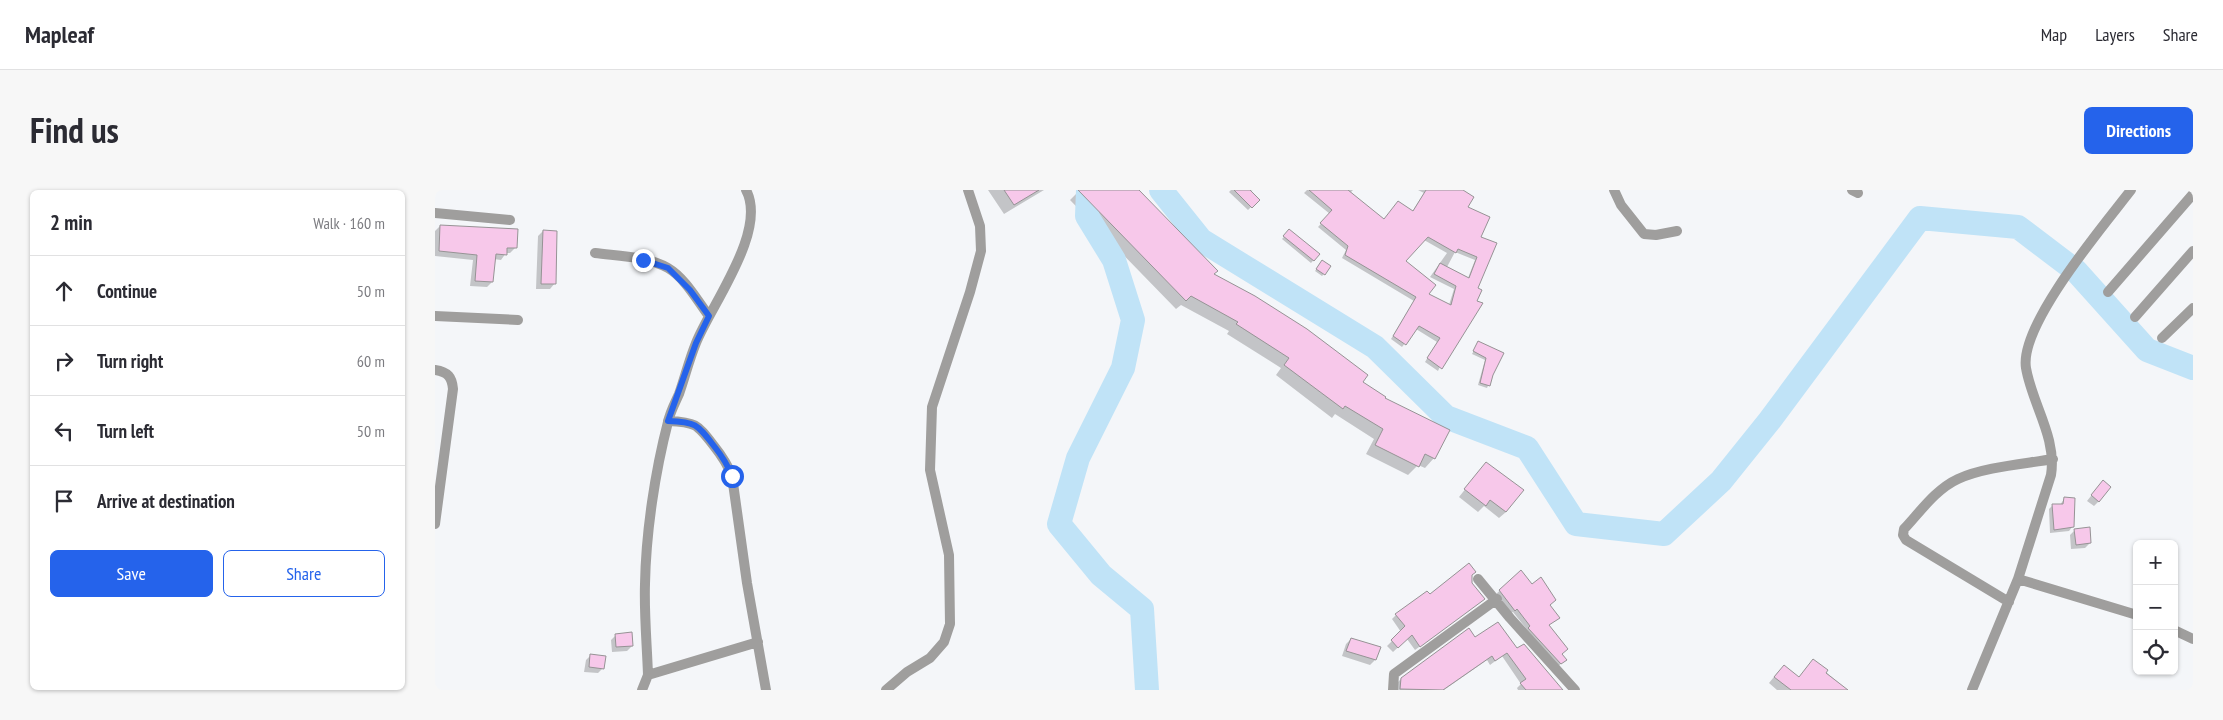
<!DOCTYPE html>
<meta charset="utf-8">
<style>
:root{--surface:#fff;--page:#f7f7f7;--text:#2b2b33;--muted:#7c7c81;--line:#e1e1e2;--accent:#2563eb}
body{margin:0;font-family:"PT Sans Narrow",sans-serif;background:var(--page);color:var(--text)}
.controls{position:absolute;right:15px;bottom:15px;display:grid;overflow:hidden;border-radius:8px;box-shadow:0 1px 4px #0004}
.controls button{width:45px;height:45px;display:grid;place-items:center;padding:0;border:0;border-bottom:1px solid var(--line);background:var(--surface);color:var(--text);font:25px sans-serif}
.stop{position:absolute;width:15px;height:15px;margin:-11px;border:4px solid #2563eb;border-radius:50%;background:#fff}
.stop.end{background:#2563eb;border-color:#fff;box-shadow:0 1px 5px #0008}
.list{margin:0;padding:0;list-style:none}
h2{display:flex;justify-content:space-between;align-items:center;height:65px;margin:0;padding:0 20px;font-size:21px}
h2 small{font-size:16px;font-weight:400;color:var(--muted)}
.list li{display:grid;grid-template-columns:32px 1fr auto;gap:15px;align-items:center;box-sizing:border-box;height:70px;padding:0 20px;border-top:1px solid var(--line)}
.list b{display:block;font-size:19px;white-space:nowrap}
.list em{font-size:16px;font-style:normal;color:var(--muted)}
.actions{display:flex;gap:10px;padding:15px 20px}
.actions a{flex:1;padding:11px 0;border:1px solid var(--accent);border-radius:8px;text-align:center;font-size:18px;color:var(--accent)}
.actions .main{background:var(--accent);color:#fff}
.icon{flex:none;width:28px;height:28px;fill:none;stroke:currentColor;stroke-width:2;stroke-linecap:round;stroke-linejoin:round}
.map{position:relative;flex:none;width:1758px;height:500px;overflow:hidden;border-radius:8px}
header{display:flex;align-items:center;gap:30px;box-sizing:border-box;height:70px;padding:0 25px;background:var(--surface);border-bottom:1px solid var(--line)}
header strong{font-size:24px}
nav{display:flex;gap:28px;margin-inline-start:auto;font-size:18px}
.intro{display:flex;align-items:center;justify-content:space-between;box-sizing:border-box;height:120px;padding:0 30px}
h1{margin:0;font-size:35px}
.button{padding:12px 22px;border-radius:8px;background:var(--accent);color:#fff;font-size:18px;font-weight:700}
main{display:flex;gap:30px;padding:0 30px}
aside{flex:1;background:var(--surface);border-radius:8px;box-shadow:0 1px 4px #0004}
.map>svg:first-child{display:block}
</style>
<header>
<strong>Mapleaf</strong>
<nav><a>Map</a><a>Layers</a><a>Share</a></nav>
</header>
<div class="intro"><h1>Find us</h1><a class="button">Directions</a></div>
<main>
<aside>
<h2>2 min<small>Walk · 160 m</small></h2>
<ul class="list">
<li><svg class="icon" aria-label="ahead" viewBox="0 0 24 24"><path d="M12 20V5M6 11l6-6 6 6"/></svg><div><b>Continue</b></div><em>50 m</em></li>
<li><svg class="icon" aria-label="right" viewBox="0 0 24 24"><path d="M7 20v-9h11M14 6l5 5-5 5"/></svg><div><b>Turn right</b></div><em>60 m</em></li>
<li><svg class="icon" aria-label="left" viewBox="0 0 24 24"><path d="M17 20v-9H6M10 6l-5 5 5 5"/></svg><div><b>Turn left</b></div><em>50 m</em></li>
<li><svg class="icon" aria-label="arrive" viewBox="0 0 24 24"><path d="M6 21V4h12l-3 4 3 4H6"/></svg><div><b>Arrive at destination</b></div></li>
</ul>
<div class="actions"><a class="main">Save</a><a>Share</a></div>
</aside>
<div class="map">
<svg width="1758" height="500" viewBox="0 0 1758 500">
<rect width="100%" height="100%" fill="#f4f6f9"/>
<path fill="#0003" fill-rule="evenodd" d="M553,0H609L569,24Z
M645,0H702L777,84L948,209L999,268L990,278L983,275L973,285L931,264L939,249L900,224L897,228L841,185L846,178L792,144L794,141L746,115L741,119L635,10Z
M796,0H818L815,1L823,10L813,20L794,2Z
M872,0H918L915,3L948,30L977,22L989,3L983,0H1026L1031,17L1045,48L1060,54L1003,181L990,172L1002,152L981,139L967,157L956,149L979,111L907,68L911,60L883,37L895,24L869,3ZM989,50L1012,63L995,87L1019,99L1014,115L993,105L969,71ZM1020,62L1040,70L1033,88L1012,77Z
M5,36L80,58L75,63H71L66,70L59,69L57,92L52,97L35,96L38,70L0,66V41Z
M108,41L120,93L115,99H101L103,46Z
M854,41L884,64L876,73L847,49Z
M885,74L889,84L887,86L880,81Z
M1042,155L1067,164L1052,198L1043,195L1050,170L1037,164Z
M1051,273L1071,322L1064,328L1049,316L1043,322L1024,307Z
M1663,297L1664,311L1659,316L1652,311Z
M1629,309L1638,336L1634,341L1615,343L1614,319L1618,315H1625Z
M1640,340L1655,353L1650,358L1636,359L1635,345Z
M1086,382L1114,415L1112,436L1126,464L1127,473L1122,477L1078,422L1076,423L1061,404Z
M1035,385L1036,393L1049,409L1044,413L980,460L972,449L958,462L952,456L966,442L957,429L961,425Z
M181,445L197,456L192,461L177,462L176,450Z
M916,449L940,470L935,475L907,466L911,454Z
M1040,449L1082,460L1089,455L1126,500H1083L1082,498L1086,494L1067,466L1055,475L1052,470L1009,500H961L962,493L966,489Z
M156,465L168,478L163,483L149,482L151,470Z
M1378,471L1412,500H1342L1334,493L1343,482L1363,488Z"/>
<g fill="none" stroke-linecap="round" stroke-linejoin="round">
<path stroke="#c0e3f7" stroke-width="24" d="M653,0L652,26L679,70L698,130L688,178L643,268L624,334L666,385L707,419L712,500
M726,0L766,50L940,157L1011,227L1092,258L1141,334L1229,344L1286,291L1335,230L1485,28L1583,37L1641,81L1712,160L1758,178"/>
</g>
<path fill="#f7c8ea" stroke="#969395" fill-rule="evenodd" d="M569,0H604L579,15Z
M643,0H704L783,81L779,84L820,106L872,139L933,185L928,192L951,207L950,208L1015,240L1000,269L990,264L984,277L940,255L948,239L910,216L908,219L849,175L854,168L801,134L803,132L756,106L751,111Z
M799,0H815L825,10L817,18Z
M874,0H913L949,29L963,11L978,21L991,0H1028L1039,7L1033,17L1055,27L1046,47L1062,53L1043,98L1047,100L1042,111L1048,113L1007,179L992,168L1005,148L984,136L971,155L958,146L981,107L910,65L913,56L885,33L897,20ZM993,47L1021,63L1023,59L1042,67L1034,88L1005,73L999,84L1021,96L1016,115L994,104L1001,95L971,71Z
M5,35L83,39L82,58H72V65L61,64L58,92L40,91L42,65L4,61Z
M854,39L885,64L879,71L848,46Z
M108,40L122,41L121,94H106Z
M887,70L896,76L890,85L881,79Z
M1043,151L1069,163L1058,185L1055,196L1045,193L1051,168L1038,161Z
M1051,272L1089,300L1071,322L1055,310L1051,316L1029,299Z
M1668,290L1676,297L1664,312L1656,305Z
M1629,307L1640,308L1639,337L1619,340L1617,314H1628Z
M1655,337L1656,353L1641,355L1639,339Z
M1034,373L1041,382L1037,385V393L1050,409L985,457L977,445L963,458L956,450L970,436L960,424L992,401L995,404Z
M1086,380L1097,394L1106,387L1121,410L1115,415L1125,428L1114,435L1133,459L1127,464L1132,470L1126,474L1093,438L1095,436L1082,419L1080,421L1064,400Z
M1063,432L1082,458L1089,454L1128,500H1091L1085,493L1091,489L1072,463L1060,471L1057,466L1008,500L965,499L966,488L1034,438L1040,447Z
M197,442L198,456L181,457L180,444Z
M916,448L946,457L941,470L911,461Z
M155,464L171,466L169,479L154,477Z
M1378,469L1393,480L1391,483L1413,500H1356L1339,487L1349,475L1364,487Z"/>
<g fill="none" stroke-linecap="round" stroke-linejoin="round">
<path stroke="#9f9e9d" stroke-width="10" d="M311,0C333,41 276,115 261,153C254,170 250,187 244,204C240,213 235,222 233,232C220,282 211,342 210,394C209,424 212,455 213,485L323,452
M1179,0L1186,15L1209,44L1221,45L1242,41
M1417,0L1423,3
M0,23L75,30
M160,63C183,66 212,66 233,78C250,88 262,110 274,126
M1673,102L1758,4
M0,126L83,130
M1700,127L1758,61
M1727,148L1758,118
M0,180C13,182 17,187 18,199L0,334
M233,231C261,232 262,234 279,256C287,266 292,273 297,286L312,393L331,500
M1043,389L1075,428L1140,500
M1583,389L1702,425
M1574,412L1471,350L1468,345L1469,339C1485,322 1501,299 1523,289C1549,277 1589,274 1618,269
M1739,440L1758,449
M207,500L213,485
M451,500L472,482L495,468L509,452L515,434L514,365L495,280L497,217L535,102L546,61L545,36L533,0
M958,500L959,484L1062,409
M1537,500L1583,389L1616,285C1622,247 1597,214 1591,178C1584,135 1669,35 1696,0"/>
</g>
<g fill="none" stroke-linecap="round" stroke-linejoin="round">
<path stroke="#2563eb" stroke-width="6" d="M208,70L233,78L255,100L274,126L261,153L233,231C261,232 262,234 279,256C287,266 292,273 297,286"/>
</g>
</svg>
<div class="controls">
<button>+</button>
<button>−</button>
<button><svg class="icon" aria-label="locate" viewBox="0 0 24 24"><circle cx="12" cy="12" r="6"/><path d="M12 2v4M12 18v4M2 12h4M18 12h4"/></svg></button>
</div>
<div class="stop" style="left:297px;top:286px"></div>
<div class="stop end" style="left:208px;top:70px"></div>
</div>
</main>
